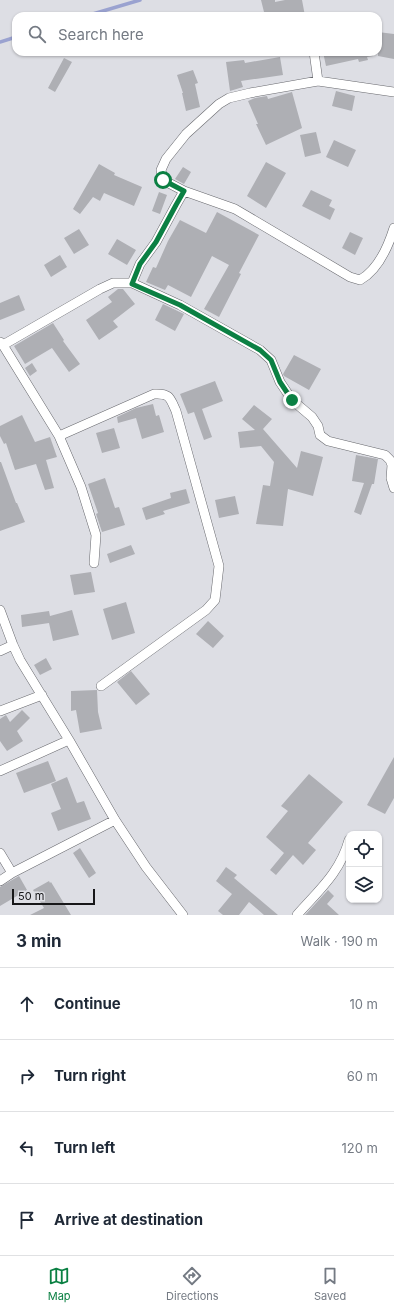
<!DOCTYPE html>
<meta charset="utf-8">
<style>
:root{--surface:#fff;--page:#f6f6f7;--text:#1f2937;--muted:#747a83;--line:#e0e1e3;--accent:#0b8043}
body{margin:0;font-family:Inter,sans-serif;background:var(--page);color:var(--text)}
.controls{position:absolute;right:12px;bottom:12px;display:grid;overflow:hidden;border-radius:8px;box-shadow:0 1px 3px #0004}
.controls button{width:36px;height:36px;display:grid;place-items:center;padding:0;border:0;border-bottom:1px solid var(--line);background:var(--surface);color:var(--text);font:20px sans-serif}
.scale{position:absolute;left:12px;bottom:10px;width:83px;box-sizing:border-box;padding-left:4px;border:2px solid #171719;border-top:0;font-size:11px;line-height:14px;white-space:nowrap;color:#171719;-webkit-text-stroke:3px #dddee4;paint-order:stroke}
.stop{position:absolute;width:12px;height:12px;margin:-9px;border:3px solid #0b8043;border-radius:50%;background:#fff}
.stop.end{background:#0b8043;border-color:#fff;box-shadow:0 1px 4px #0008}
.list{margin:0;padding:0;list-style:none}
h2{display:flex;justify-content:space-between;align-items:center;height:52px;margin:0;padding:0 16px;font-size:17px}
h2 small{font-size:13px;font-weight:400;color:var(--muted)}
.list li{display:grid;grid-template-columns:26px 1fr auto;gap:12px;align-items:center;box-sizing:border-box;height:72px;padding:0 16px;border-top:1px solid var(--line)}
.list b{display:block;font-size:15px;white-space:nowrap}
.list em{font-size:13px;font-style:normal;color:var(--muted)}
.icon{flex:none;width:22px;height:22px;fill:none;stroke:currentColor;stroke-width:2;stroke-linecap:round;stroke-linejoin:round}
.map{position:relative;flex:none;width:394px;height:915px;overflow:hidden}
.search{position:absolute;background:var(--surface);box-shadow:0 1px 3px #0004;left:12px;right:12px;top:12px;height:44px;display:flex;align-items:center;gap:10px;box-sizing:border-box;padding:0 14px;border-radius:12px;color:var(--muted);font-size:15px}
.sheet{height:340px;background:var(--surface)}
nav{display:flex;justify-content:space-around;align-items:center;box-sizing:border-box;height:56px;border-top:1px solid var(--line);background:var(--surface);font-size:11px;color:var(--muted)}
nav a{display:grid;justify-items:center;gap:2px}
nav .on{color:var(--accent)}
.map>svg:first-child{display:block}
</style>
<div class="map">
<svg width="394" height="915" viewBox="0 0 394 915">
<rect width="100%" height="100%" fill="#dddee4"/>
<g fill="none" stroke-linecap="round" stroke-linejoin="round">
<path stroke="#9aa2d0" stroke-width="3.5" d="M86,16L140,0
M0,42L16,37"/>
</g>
<path fill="#aeafb4" d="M261,0H275V2L285,0H302L305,16H265Z
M378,32L394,34V59L378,56Z
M323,52H372L373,56L367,57L368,60L359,62L358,59L326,66Z
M280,57L283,75L241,81L243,87L230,91L226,62L244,60L245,63Z
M64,58L72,62L55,92L48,88Z
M193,70L198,83L195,84L200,107L186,111L182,93H183L177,75Z
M336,91L355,96L352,111L332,106Z
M292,92L302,128L266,145L256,124H258L248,101L255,98L267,96L268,99Z
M316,132L321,153L305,157L300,135Z
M334,140L356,150L348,167L326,157Z
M266,162L286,173L266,208L247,196Z
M99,164L115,173L114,175L142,187L134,206L104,193L100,201L93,197L80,214L73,209Z
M183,167L191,172L184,184L175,179Z
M311,190L332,200L329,206L335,209L330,220L302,206Z
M159,192L167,195L160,214L152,211Z
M217,212L259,235L239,273L241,274L219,317L204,309L229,265L212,256L191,297L168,285L165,290L146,282L153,267L156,268L168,241L180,220L206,233Z
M79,229L89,245L74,254L64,238Z
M350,232L363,238L355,255L342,248Z
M117,239L136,250L127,265L108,254Z
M60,255L67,267L51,277L44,265Z
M118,289H123L135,304L113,321L118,327L99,340L86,320L112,302L108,297Z
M19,295L25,310L0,320V303Z
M163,304L184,314L175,331L155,320Z
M53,323L64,340L63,341L80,364L69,372L52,348L25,364L14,346Z
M294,355L321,369L309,390L284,376L283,374Z
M32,363L37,371L30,376L25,368Z
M215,381L223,401L202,409L212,437L204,440L194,412L188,414L180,394Z
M153,404L156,416L159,415L164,432L142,439L136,418L118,423L117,417L136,408Z
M254,405L272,419L263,429L297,468L301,451L323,457L313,496L288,489L283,526L256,524L263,485L270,486L274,462L261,446L240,448L238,432L255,430L242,419Z
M22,415L35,442L50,437L57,457L46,460L54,488L45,490L36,464L15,470L6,443L4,444L0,436V426Z
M114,428L120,448L102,453L96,433Z
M356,455L378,459L374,484H372L361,515L354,512L364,483L352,481Z
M0,462H1L16,503H17L25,522L0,531Z
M105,478L115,508L119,507L125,525L102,532L96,514L98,513L88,484Z
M186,489L190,503L163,511L165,514L146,520L142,508L171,498L170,493Z
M235,496L239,514L219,518L215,500Z
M131,545L135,554L110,563L107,554Z
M91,572L95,592L74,595L70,575Z
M126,602L135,633L112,640L103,609Z
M72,610L79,635L53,641L49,623L22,627L21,615L49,611L50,616Z
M208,621L224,636L213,648L196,634Z
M46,658L52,669L40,675L34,665Z
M131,671L150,694L136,705L117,682Z
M97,690L98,712L102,729L80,733L76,710L71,711V691Z
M22,710L30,718L17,731L23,741L7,751L0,741V719L6,715L10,722Z
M394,757V798L385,814L367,805Z
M48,761L56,781L24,793L16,773Z
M309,774L343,802L308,843L316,850L303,865L293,855L276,875L270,870L284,853L266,837L288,811L281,806Z
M67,777L77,803L84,801L91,819L58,831L51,813L61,809L51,784Z
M80,848L96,873L89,878L73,853Z
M226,867L237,875L234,878L278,915H264L249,902L239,915H223L218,911L232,894L216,881Z
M19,876L27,890L0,906V887Z
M49,881L50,883L51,882L71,915H30L44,908L33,890Z
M328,890L334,896L327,904L339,915H305Z"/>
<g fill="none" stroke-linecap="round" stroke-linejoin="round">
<defs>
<path id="minor" d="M314,52L318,81
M184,191L163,180L161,170L166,159L186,134L219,104L229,98L250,93L318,81L394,92
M132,283L140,264L156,242L176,205L184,191L235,209L350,277L360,280C378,270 388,247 394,228
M0,342L3,345L59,436L81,487L96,535L94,563
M3,345L100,289L113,283H132L180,305L260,350L271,360L280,382L292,400L312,417L318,426L320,435L328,441L385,455L390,460L392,465L391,478L394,488
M59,436L154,394C170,393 170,398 176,411L219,566L215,600L206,610L101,686
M0,610L13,645L20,660L69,740L115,820L146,867L183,915
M0,651L13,645
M0,711L42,695
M0,771L69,740
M0,853L12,873
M0,881L12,873L115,820
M297,915C318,891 340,873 349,840"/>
</defs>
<use href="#minor" stroke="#68696e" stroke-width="10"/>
<use href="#minor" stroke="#fff" stroke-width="9"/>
</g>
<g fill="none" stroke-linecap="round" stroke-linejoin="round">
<path stroke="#0b8043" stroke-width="5" d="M163,180L184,191L176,205L156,242L140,264L132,284L180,305L260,350L271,360L280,382L292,400"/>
</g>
</svg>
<div class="controls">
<button><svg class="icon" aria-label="locate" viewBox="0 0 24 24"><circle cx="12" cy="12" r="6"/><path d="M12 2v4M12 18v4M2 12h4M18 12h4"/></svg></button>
<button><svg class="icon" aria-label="layers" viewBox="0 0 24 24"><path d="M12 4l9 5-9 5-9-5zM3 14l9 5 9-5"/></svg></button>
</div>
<div class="scale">50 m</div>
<div class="stop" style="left:163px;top:180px"></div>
<div class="stop end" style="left:292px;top:400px"></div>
<div class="search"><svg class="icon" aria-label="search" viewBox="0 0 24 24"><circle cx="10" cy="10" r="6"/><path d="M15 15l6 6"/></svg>Search here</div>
</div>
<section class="sheet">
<h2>3 min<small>Walk · 190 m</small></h2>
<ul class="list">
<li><svg class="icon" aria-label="ahead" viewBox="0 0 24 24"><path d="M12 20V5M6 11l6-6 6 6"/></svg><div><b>Continue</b></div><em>10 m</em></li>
<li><svg class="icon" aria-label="right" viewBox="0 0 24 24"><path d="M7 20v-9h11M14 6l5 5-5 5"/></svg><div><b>Turn right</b></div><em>60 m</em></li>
<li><svg class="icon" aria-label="left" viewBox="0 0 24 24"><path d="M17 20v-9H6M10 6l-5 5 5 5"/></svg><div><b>Turn left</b></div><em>120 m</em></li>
<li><svg class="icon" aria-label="arrive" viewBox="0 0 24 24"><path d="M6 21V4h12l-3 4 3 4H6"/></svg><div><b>Arrive at destination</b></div></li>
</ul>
</section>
<nav>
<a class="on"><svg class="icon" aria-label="map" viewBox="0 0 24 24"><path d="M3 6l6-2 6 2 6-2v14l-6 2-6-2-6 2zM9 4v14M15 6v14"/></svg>Map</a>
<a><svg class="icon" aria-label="directions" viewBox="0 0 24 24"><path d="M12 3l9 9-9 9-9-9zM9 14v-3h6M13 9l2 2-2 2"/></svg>Directions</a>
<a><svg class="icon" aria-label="saved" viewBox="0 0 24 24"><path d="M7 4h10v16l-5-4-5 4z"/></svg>Saved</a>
</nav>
